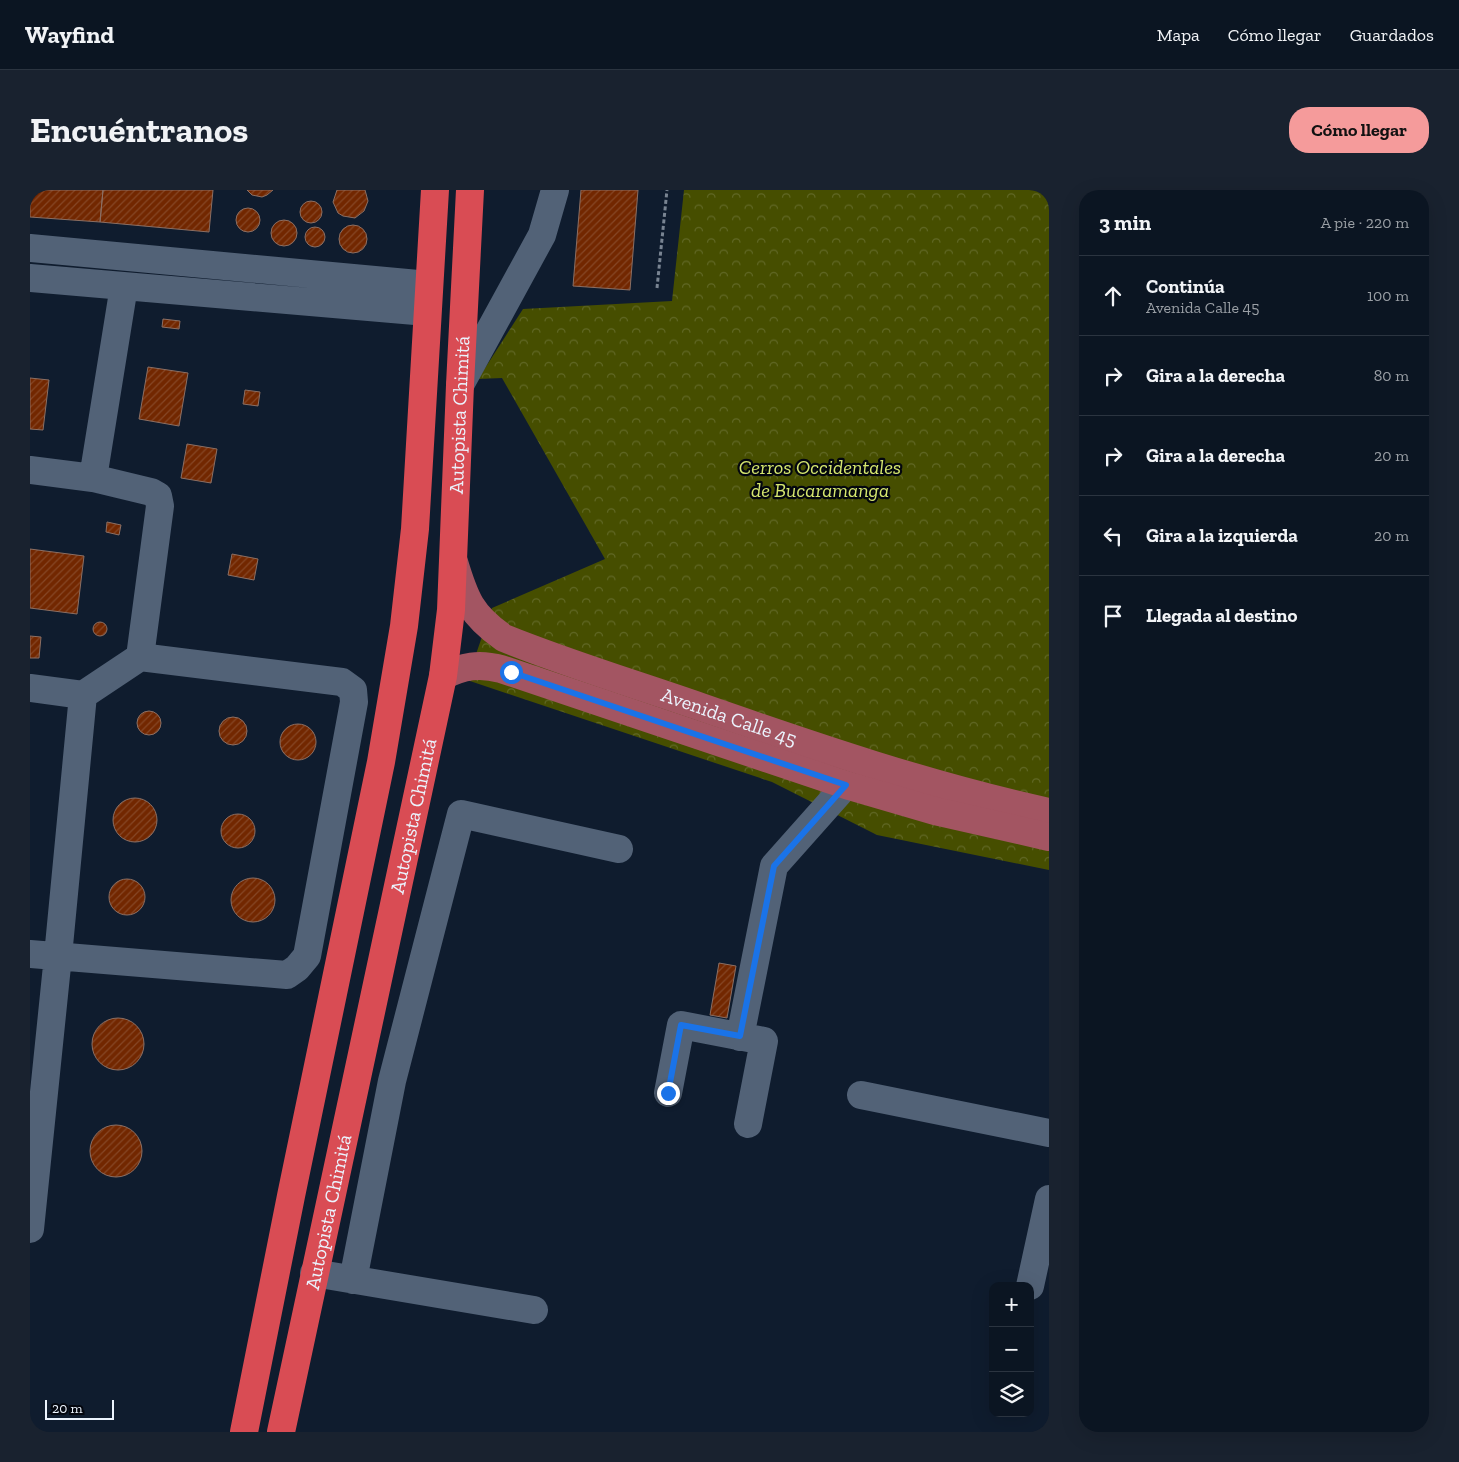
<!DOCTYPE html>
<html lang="es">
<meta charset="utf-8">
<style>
:root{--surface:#0b1522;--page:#19222f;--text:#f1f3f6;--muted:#9a9fa5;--line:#2b3440;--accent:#f59b9b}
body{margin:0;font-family:"Zilla Slab",serif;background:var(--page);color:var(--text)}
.controls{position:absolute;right:15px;bottom:15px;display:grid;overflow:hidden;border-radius:10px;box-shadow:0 5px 20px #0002}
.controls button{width:45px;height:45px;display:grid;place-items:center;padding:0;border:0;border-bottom:1px solid var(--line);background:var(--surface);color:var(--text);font:25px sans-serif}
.scale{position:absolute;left:15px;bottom:12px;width:69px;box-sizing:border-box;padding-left:5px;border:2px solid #ebf3fd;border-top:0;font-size:14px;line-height:18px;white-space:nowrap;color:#ebf3fd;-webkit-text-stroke:4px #03060e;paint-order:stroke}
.stop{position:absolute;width:15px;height:15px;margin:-11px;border:4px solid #1a73e8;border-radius:50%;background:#fff}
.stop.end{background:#1a73e8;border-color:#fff;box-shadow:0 1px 5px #0008}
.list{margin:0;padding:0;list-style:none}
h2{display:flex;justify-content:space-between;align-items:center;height:65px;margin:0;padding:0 20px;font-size:21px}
h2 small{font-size:16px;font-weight:400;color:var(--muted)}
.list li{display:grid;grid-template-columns:32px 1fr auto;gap:15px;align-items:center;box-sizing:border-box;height:80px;padding:0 20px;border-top:1px solid var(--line)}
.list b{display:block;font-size:19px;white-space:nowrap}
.list p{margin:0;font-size:16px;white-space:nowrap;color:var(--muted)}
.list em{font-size:16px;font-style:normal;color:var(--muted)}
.icon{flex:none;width:28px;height:28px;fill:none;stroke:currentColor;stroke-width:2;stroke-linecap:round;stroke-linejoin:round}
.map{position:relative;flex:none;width:1019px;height:1242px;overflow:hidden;border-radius:20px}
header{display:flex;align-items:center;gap:30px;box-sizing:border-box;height:70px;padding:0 25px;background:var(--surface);border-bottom:1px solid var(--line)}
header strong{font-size:24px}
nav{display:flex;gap:28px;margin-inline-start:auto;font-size:18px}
.intro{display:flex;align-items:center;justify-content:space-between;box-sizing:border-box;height:120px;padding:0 30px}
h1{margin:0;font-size:35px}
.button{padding:12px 22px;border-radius:20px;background:var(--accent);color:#111;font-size:18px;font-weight:700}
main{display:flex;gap:30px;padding:0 30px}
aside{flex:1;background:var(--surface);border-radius:20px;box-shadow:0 5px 20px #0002}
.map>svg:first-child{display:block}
</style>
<header>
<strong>Wayfind</strong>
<nav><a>Mapa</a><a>Cómo llegar</a><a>Guardados</a></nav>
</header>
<div class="intro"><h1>Encuéntranos</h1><a class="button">Cómo llegar</a></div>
<main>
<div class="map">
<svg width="1019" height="1242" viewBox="0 0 1019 1242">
<defs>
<pattern id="forest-crowns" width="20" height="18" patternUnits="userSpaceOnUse" patternTransform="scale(1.25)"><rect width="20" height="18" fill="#464e00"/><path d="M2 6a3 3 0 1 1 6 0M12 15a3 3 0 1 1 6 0" fill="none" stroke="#616826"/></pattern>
<pattern id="building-hatch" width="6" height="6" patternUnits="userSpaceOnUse" patternTransform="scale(1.25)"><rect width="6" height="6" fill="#722700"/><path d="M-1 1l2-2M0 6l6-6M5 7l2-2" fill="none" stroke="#864726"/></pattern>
</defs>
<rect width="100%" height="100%" fill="#0f1c2e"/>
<path fill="url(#forest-crowns)" d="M654,0H1019V680L847,645L742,592L437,490L462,418L575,369L472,188L448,189L493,119L642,111Z"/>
<path fill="url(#building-hatch)" stroke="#8b6f64" d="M0,0H73L70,32L0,27Z
M73,0H183L179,42L70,32Z
M217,0H243L237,5L232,7L222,5Z
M307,0H335L338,11L334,21L325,28L313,26L308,23L303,12Z
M551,0H608L600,100L543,96Z
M270 22a11 11 0 1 1 22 0a11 11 0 1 1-22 0Z
M206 30a12 12 0 1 1 24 0a12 12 0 1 1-24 0Z
M241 43a13 13 0 1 1 26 0a13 13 0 1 1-26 0Z
M309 49a14 14 0 1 1 28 0a14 14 0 1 1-28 0Z
M275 47a10 10 0 1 1 20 0a10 10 0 1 1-20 0Z
M133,129L150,131L149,139L132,137Z
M118,177L158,183L149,236L109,229Z
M0,188L19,190L13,240L0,239Z
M215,200L230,202L228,216L213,214Z
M157,254L187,259L181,293L151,288Z
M77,332L91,335L89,345L76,342Z
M0,359L54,366L47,424L0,418Z
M202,364L228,369L224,390L198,385Z
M63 439a7 7 0 1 1 14 0a7 7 0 1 1-14 0Z
M0,446L11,447L9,468H0Z
M107 533a12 12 0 1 1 24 0a12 12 0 1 1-24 0Z
M189 541a14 14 0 1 1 28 0a14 14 0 1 1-28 0Z
M250 552a18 18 0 1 1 36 0a18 18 0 1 1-36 0Z
M83 630a22 22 0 1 1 44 0a22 22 0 1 1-44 0Z
M191 641a17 17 0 1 1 34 0a17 17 0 1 1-34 0Z
M201 710a22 22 0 1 1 44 0a22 22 0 1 1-44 0Z
M79 707a18 18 0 1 1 36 0a18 18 0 1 1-36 0Z
M689,773L706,776L697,828L680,825Z
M62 854a26 26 0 1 1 52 0a26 26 0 1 1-52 0Z
M60 961a26 26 0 1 1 52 0a26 26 0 1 1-52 0Z"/>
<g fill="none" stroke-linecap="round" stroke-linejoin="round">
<path stroke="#798492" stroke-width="3" stroke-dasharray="4 2.5" stroke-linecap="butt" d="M627,98L637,0"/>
<path stroke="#526277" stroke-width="28" d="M0,58L399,95
M0,88L397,122
M430,195L512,45L525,0
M0,280L63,288L121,302L128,306L130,316L110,467L312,492L323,500L324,512L277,766L267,778L257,785L0,764
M63,288L94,96
M0,498L53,505L110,467
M710,847L744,676L816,595
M638,903L651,835L734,851L718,934
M831,905L1019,943
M0,1039L28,766L53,505
M284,1083L504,1120
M323,1090L362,891L431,624L589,659
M1000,1096L1019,1009"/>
<g stroke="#a35562" stroke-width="28">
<path id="s1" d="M424,372C435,409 441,425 474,448C538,474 605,494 671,517C786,557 900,596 1019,622"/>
<path d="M413,486C433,476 449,473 471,479L816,595L905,621L1019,647"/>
</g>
<g stroke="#d94c54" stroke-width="28">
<path d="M214,1242L261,1006L351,572L374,436L385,339L405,0"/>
<path id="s2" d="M251,1242L413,486L421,420L430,195L440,0"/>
</g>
</g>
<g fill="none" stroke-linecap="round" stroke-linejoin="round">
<path stroke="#1a73e8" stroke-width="6" d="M481,482L816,595L744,676L710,846L651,835L638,903"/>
</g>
<g text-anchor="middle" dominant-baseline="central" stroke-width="4.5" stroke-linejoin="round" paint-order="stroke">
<g font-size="20" fill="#ebf3fd" stroke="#03060e">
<text stroke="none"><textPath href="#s2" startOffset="1035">Autopista Chimitá</textPath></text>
<text stroke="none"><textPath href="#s1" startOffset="332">Avenida Calle 45</textPath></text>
<text stroke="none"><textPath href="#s2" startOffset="630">Autopista Chimitá</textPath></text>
<text stroke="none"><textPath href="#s2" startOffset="225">Autopista Chimitá</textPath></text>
</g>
<g font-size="20" font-style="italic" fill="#d6e76f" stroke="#03060e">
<text x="790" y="277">Cerros Occidentales<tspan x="790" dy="23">de Bucaramanga</tspan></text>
</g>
</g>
</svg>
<div class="controls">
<button>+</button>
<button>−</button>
<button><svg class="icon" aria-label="layers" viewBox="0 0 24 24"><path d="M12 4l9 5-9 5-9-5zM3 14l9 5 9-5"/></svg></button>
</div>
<div class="scale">20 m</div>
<div class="stop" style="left:481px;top:482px"></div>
<div class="stop end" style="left:638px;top:903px"></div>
</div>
<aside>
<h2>3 min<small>A pie · 220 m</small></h2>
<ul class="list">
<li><svg class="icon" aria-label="ahead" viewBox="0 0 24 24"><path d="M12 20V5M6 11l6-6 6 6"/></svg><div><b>Continúa</b><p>Avenida Calle 45</p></div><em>100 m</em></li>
<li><svg class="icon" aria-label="right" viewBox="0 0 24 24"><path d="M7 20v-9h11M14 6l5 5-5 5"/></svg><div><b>Gira a la derecha</b></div><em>80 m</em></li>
<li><svg class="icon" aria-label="right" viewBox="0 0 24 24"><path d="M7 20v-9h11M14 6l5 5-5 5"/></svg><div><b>Gira a la derecha</b></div><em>20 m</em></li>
<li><svg class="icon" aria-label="left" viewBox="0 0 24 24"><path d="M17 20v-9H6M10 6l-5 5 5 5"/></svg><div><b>Gira a la izquierda</b></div><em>20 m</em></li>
<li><svg class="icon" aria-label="arrive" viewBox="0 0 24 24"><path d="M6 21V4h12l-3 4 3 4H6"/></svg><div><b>Llegada al destino</b></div></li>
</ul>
</aside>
</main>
